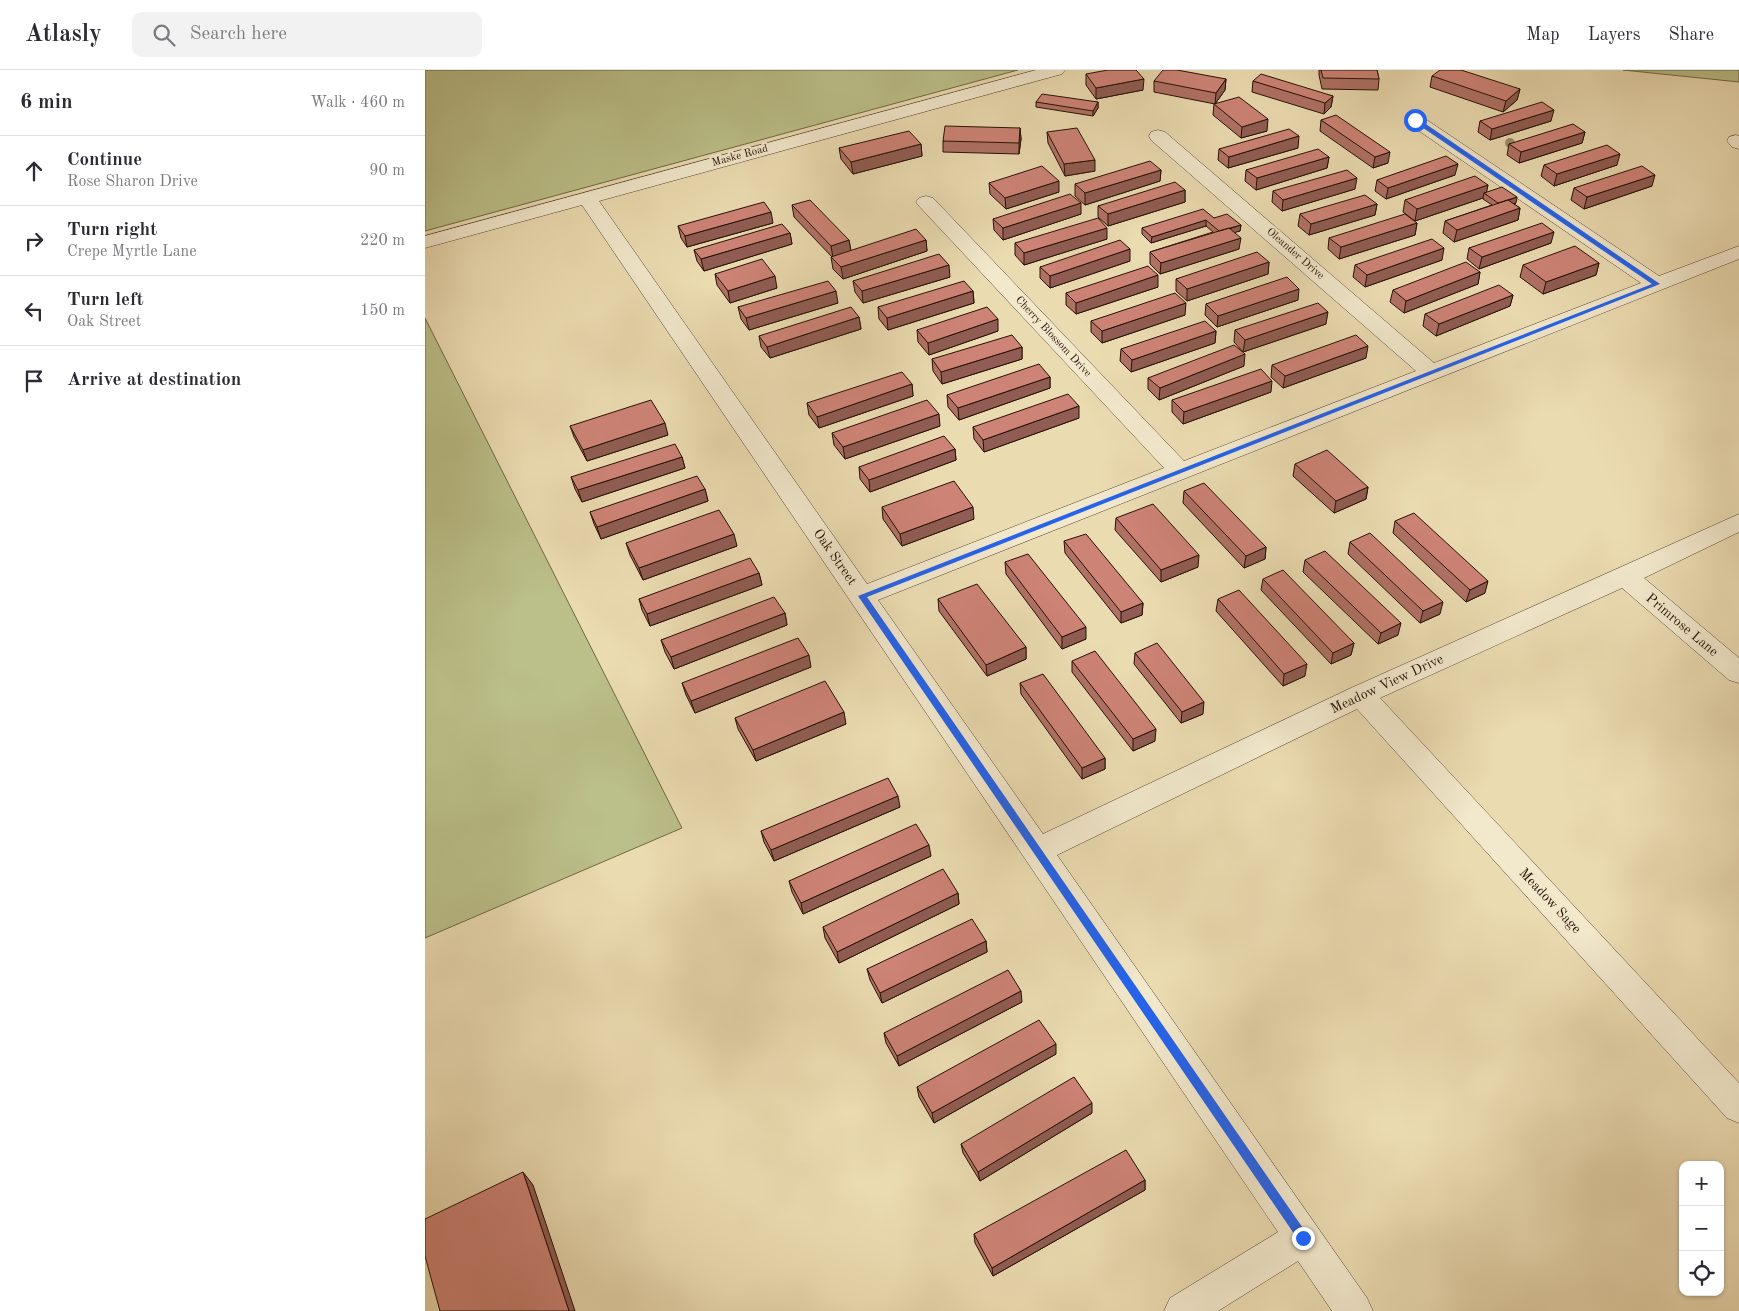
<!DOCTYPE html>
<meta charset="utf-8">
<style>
:root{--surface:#fff;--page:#f2f2f3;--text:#2b2b33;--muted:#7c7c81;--line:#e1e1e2}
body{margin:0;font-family:"Old Standard TT",serif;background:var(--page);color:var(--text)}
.controls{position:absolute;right:15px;bottom:15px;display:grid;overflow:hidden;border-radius:10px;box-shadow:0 1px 4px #0004}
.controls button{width:45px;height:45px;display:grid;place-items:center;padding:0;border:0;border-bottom:1px solid var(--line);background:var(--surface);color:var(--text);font:25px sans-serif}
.stop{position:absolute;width:15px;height:15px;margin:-11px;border:4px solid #2563eb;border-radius:50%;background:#fff}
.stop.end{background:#2563eb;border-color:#fff;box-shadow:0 1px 5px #0008}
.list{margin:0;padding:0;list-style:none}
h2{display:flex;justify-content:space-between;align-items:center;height:65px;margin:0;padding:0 20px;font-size:21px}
h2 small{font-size:16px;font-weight:400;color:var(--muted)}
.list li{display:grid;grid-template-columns:32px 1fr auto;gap:15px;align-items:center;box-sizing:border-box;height:70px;padding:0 20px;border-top:1px solid var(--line)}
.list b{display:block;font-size:19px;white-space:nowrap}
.list p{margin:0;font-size:16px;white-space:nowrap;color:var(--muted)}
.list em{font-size:16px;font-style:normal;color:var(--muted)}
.icon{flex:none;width:28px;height:28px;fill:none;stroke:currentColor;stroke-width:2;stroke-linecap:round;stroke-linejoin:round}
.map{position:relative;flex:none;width:1314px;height:1241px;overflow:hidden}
header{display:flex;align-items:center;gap:30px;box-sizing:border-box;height:70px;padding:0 25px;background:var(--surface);border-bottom:1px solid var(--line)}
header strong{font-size:24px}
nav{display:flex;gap:28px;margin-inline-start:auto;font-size:18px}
.search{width:350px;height:45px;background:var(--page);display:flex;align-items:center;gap:12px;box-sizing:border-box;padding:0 18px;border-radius:10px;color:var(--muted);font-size:19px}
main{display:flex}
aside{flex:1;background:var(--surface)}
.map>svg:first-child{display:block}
</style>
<header>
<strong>Atlasly</strong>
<div class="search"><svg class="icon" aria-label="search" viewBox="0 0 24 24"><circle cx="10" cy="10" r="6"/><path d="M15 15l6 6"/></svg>Search here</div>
<nav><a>Map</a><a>Layers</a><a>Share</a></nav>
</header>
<main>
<aside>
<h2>6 min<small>Walk · 460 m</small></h2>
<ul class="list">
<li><svg class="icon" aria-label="ahead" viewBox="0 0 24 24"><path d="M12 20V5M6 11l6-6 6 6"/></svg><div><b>Continue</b><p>Rose Sharon Drive</p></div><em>90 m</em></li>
<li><svg class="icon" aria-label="right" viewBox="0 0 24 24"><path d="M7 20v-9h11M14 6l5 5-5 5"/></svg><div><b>Turn right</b><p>Crepe Myrtle Lane</p></div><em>220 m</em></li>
<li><svg class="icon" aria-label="left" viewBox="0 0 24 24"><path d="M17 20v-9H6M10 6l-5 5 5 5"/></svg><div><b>Turn left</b><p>Oak Street</p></div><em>150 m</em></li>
<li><svg class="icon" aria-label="arrive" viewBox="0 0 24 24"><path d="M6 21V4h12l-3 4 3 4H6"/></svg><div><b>Arrive at destination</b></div></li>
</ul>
</aside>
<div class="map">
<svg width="1314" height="1241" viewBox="0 0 1314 1241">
<rect width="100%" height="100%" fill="#ebdbb1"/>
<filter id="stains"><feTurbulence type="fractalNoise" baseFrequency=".004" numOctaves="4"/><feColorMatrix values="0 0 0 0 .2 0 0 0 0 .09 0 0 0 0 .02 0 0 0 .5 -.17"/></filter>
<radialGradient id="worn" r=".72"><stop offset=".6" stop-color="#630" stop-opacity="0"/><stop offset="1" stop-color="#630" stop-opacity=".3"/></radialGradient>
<path fill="#bbbf89" stroke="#706846" d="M0,0H593L0,161Z
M1198,0H1314V12Z
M0,248L257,758L0,868Z"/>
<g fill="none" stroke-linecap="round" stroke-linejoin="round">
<defs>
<path id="minor" d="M611,0H640L637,4L174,131L442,514L739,398L494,136L491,132L494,128L501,126L508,128L759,391L991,301L726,70L724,66L726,62L733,60L740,62L1009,293L1216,213L984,54L981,50L984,46L990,45L996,46L1234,206L1314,176V189L453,530L618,764L926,618L1314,444V462L1219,508L1314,588V613L1304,610L1197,518L955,628L1314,1013V1053L1302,1048L932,639L632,785L942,1228L948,1241H907L873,1191L793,1241H739L745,1228L853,1162L157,135L0,178V166Z
M1311,65L1314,66V79L1307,77L1302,71L1304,67Z"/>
</defs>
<use href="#minor" stroke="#57432e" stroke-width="1"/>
<use href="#minor" fill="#f2e8cc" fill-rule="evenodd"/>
</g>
<circle fill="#9b8d6b" cx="1085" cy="73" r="5"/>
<path fill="#b07165" stroke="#261003" d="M894,0H952L954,9L953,20L897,19L894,5Z
M661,4L718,20L671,29L661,15Z
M1007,6L1095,19L1092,30L1078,42L1005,17Z
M801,9L800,20L790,34L842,61L816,68L788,45L789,34H790L729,22V11Z
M828,11L908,26L906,37L899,44L827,22Z
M611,32H673V38L668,46L611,37Z
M896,50L963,93L948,98L895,61Z
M1055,51H1126L1065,70L1053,62Z
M595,58L596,69L594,84L518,82V71Z
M622,62L670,101L640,106L623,73Z
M1160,62L1157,73L1094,93L1082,85L1084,74Z
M496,74L497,86L428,104L416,89L414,78Z
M873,78L803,98L793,90L794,79Z
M904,87L902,98L831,120L820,111L821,100Z
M1119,95H1192L1129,116L1116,106Z
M736,100L735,111L660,135L650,126V114Z
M1030,105L961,129L950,121L952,110Z
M564,113L634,122L581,139L565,124Z
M1063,115L1061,122L1091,133L1089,134L1095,138L1093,150L1029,172L1018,163L1020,151L1067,135L1058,129V128L990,151L978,142L980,130Z
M1227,116L1159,139L1146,130L1149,118Z
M930,119L857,141L847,132L848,121Z
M760,120V132L683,156L673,147V136Z
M952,134L950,145L884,165L873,156L875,144Z
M367,135L424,170L426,181L501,170L502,181L418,209L408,199L406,187H407L369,147Z
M656,144L578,170L569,160L568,149Z
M789,148L816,155L815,161L810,162L814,179L735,204L725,194V182L788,162L781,156L726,173L717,164V158Z
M348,153L262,177L256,168L253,156Z
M992,153L990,165L914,189L903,179L904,168Z
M365,163L367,174L279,201L272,191L269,180Z
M682,169L599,195L590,185V173Z
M1126,173L1054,199L1042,189L1044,178Z
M1017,190L940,217L928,207L930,195Z
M705,191L625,218L615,208V197Z
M844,192L843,204L762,231L751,221V209Z
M1174,193L1171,205L1118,224L1095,207L1098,195Z
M1055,202L1053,214L979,243L965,232L968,220Z
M290,204L352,218L305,233L292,215Z
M525,207L438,233L430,222L428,211Z
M733,217L651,244L641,235V223Z
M548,221L549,233L463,260L454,249L453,237Z
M1088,225L1085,236L1011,266L998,256L1000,244Z
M873,230L792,257L780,245L781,234Z
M413,233L324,260L316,249L313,237Z
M760,245L677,273L666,262V251Z
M434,247L436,259L345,288L336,277L334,266Z
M901,254L818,282L809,272L810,260Z
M492,260L573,261L504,285L493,272Z
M791,261L790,273L706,302L695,291L696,279Z
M597,277V289L517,314L508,301L507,289Z
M941,288L858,318L846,307L847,295Z
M819,296L734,330L723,319V308Z
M625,307V318L534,350L523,337L522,325Z
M487,314L488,326L394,358L384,345L382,333Z
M846,322L758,354L747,342V330Z
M654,348L559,382L549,369L548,357Z
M145,356L243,365L162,391L149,367Z
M515,356L420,389L409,375L407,363Z
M530,379L531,390L445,422L435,409L434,397Z
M257,387L260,398L157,432L150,419L146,407Z
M870,394L943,417L941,429L909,443L868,406Z
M280,419L283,431L176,469L169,454L165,442Z
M759,421L841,477L840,489L819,498L758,433Z
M457,437L549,449L477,476L458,449Z
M691,448L773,497L736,512L690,460Z
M970,451L1060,523L1041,532L968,463Z
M639,471L718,533L717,545L696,553L640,483Z
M925,472L1015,544L995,553L923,484Z
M201,473L312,476L218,510L205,485Z
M880,490L973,565L953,574L878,502Z
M580,492L661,569L637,579L581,504Z
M334,503L337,515L225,556L217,540L214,529Z
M838,509L929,573L926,585L906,594L836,520Z
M513,529L601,577V589L562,606L514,541Z
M793,529L880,606L858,616L791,541Z
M360,543L362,555L249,599L240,582L236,570Z
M710,583L778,644L756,653L709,594Z
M647,591L730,671L708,681L647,602Z
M386,597L270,643L261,625L257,613Z
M595,613L680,688V699L657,709L596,624Z
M310,648L421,654L331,691L313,659Z
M475,737L349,791L339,772L336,761Z
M506,786L378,844L367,822L364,811Z
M533,823L534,834L414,893L400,868L398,857Z
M561,871L562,882L457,933L445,910L442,899Z
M597,932L474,996L461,973L459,963Z
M631,984L509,1053L494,1027L492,1017Z
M667,1043L555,1111L538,1083L536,1074Z
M720,1110V1120L568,1206L550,1173L549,1164Z"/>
<path fill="#905c53" stroke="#261003" d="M719,9L718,20L671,29V18Z
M801,9L800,20L790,34L791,23Z
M1095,19L1092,30L1078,42L1081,31Z
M908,26L906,37L899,44L900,33Z
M673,32V38L668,46V41Z
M1129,40L1126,51L1065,70L1067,59Z
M843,49L842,61L816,68L817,57Z
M595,58L596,69L594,84V73Z
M1160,62L1157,73L1094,93L1096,82Z
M874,66L873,78L803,98L804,87Z
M496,74L497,86L428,104L426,92Z
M965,82L963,93L948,98L950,87Z
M1195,84L1192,95L1129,116L1132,104Z
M904,87L902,98L831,120L832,108Z
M670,90V101L640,106L639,94Z
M1033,94L1030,105L961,129L963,118Z
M736,100L735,111L660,135V123Z
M1230,105L1227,116L1159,139L1162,127Z
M932,108L930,119L857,141L858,130Z
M634,111V122L581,139L580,128Z
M1063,115L1061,125L1059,123L1058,128L990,151L992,139Z
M760,120V132L683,156V144Z
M1092,127L1091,133L1072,140L1074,134Z
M656,133V144L578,170V158Z
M952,134L950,145L884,165L886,154Z
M1095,138L1093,150L1029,172L1032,160Z
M346,142L348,153L262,177L260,166Z
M781,150V156L726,173L727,167Z
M992,153L990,165L914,189L916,177Z
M816,155L815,161L794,167L795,162Z
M682,158V169L599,195V183Z
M1129,162L1126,173L1054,199L1057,187Z
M365,163L367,174L279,201L276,189Z
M816,168L814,179L735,204L736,193Z
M424,170L426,182L408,188L406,176Z
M501,170L502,181L418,209L416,197Z
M1019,178L1017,190L940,217L942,205Z
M705,179V191L625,218V206Z
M844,192L843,204L762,231V219Z
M1174,193L1171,205L1118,224L1121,212Z
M524,195L525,207L438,233L437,221Z
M1055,202L1053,214L979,243L981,231Z
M733,205V217L651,244V233Z
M350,206L352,218L305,233L303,221Z
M874,219L873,230L792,257L793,246Z
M411,221L413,233L324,260L321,248Z
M548,221L549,233L463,260L462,248Z
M1088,225L1085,236L1011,266L1014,254Z
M761,233L760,245L677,273V261Z
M903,242L901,254L818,282L820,270Z
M434,247L436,259L345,288L342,277Z
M573,249V261L504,285L503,273Z
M791,261L790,273L706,302L707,290Z
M943,276L941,288L858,318L860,306Z
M597,277V289L517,314L516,302Z
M820,284L819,296L734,330L735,318Z
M625,307V318L534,350L533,338Z
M847,311L846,322L758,354L759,342Z
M487,314L488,326L394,358L392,347Z
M654,336V348L559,382L558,370Z
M514,344L515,356L420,389L418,377Z
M240,353L243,365L162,391L158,380Z
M530,379L531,390L445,422L444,410Z
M257,387L260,398L157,432L153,420Z
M943,417L941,429L909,443L911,431Z
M280,419L283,431L176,469L172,457Z
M548,437L549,449L477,476L475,464Z
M309,464L312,476L218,510L214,498Z
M841,477L840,489L819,498L821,486Z
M774,485L773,497L736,512V500Z
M334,503L337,515L225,556L222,544Z
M1063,511L1060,523L1041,532L1045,520Z
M1018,532L1015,544L995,553L998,541Z
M718,533L717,545L696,553V542Z
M360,543L362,555L249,599L246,587Z
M976,553L973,565L953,574L956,563Z
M661,557V569L637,579V567Z
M929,573L926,585L906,594L908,583Z
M601,577V589L562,606L561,595Z
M384,585L386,597L270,643L266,631Z
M882,594L880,606L858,616L859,604Z
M779,632L778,644L756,653L757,642Z
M419,642L421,654L331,691L328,680Z
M731,659L730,671L708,681V669Z
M680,688V699L657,709V698Z
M473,726L475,737L349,791L346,780Z
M504,775L506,786L378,844L376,833Z
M533,823L534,834L414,893L412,882Z
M561,871L562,882L457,933L455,923Z
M596,921L597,932L474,996L472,986Z
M631,974V984L509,1053L507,1043Z
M667,1033V1043L555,1111L553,1102Z
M98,1102L108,1115L150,1241H144Z
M720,1110V1120L568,1206L567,1198Z"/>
<path fill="#cd8376" stroke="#261003" d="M683,0H711L719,9L671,18L661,4Z
M738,0H752L801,9L791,23L729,11Z
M896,0H952L954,9L898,8Z
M1015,0H1036L1095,19L1081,31L1007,6Z
M836,4L908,26L900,33L828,11Z
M617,24L673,32L668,41L611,32Z
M814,27L843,49L817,57L789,34Z
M1117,32L1129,40L1067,59L1055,51Z
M911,45L965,82L950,87L896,50Z
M1148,54L1160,62L1096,82L1084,74Z
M520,56L595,58L594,73L518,71Z
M652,58L670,90L639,94L622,62Z
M864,59L874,66L804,87L794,79Z
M484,61L496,74L426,92L414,78Z
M1182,75L1195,84L1132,104L1119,95Z
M893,79L904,87L832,108L821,100Z
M1021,86L1033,94L963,118L952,110Z
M725,91L736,100L660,123L650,114Z
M617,96L634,111L580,128L564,113Z
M1217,96L1230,105L1162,127L1149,118Z
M922,100L932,108L858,130L848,121Z
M1050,106L1063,115L992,139L980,130Z
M750,112L760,120L683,144L673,136Z
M1077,117L1092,127L1073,133L1059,123Z
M645,124L656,133L578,158L568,149Z
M940,125L952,134L886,154L875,144Z
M385,130L424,170L406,176L367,135Z
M1083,130L1095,138L1032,160L1020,151Z
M339,132L346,142L260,166L253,156Z
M778,139L789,148L802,144L816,155L794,161L781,150L727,167L717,158Z
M980,144L992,153L916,177L904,168Z
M673,148L682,158L599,183L590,173Z
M1117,153L1129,162L1057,187L1044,178Z
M357,154L365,163L276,189L269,180Z
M804,158L816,168L736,193L725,182Z
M491,159L501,170L416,197L406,187Z
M1007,169L1019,178L942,205L930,195Z
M695,170L705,179L625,206L615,197Z
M1150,176L1174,193L1121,212L1098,195Z
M832,182L844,192L762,219L751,209Z
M514,184L524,195L437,221L428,211Z
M337,189L350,206L303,221L290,204Z
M1041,192L1055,202L981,231L968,220Z
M723,196L733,205L651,233L641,223Z
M862,207L874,219L793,246L781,234Z
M403,211L411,221L321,248L313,237Z
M539,211L548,221L462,248L453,237Z
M1074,215L1088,225L1014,254L1000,244Z
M750,223L761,233L677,261L666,251Z
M893,233L903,242L820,270L810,260Z
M426,237L434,247L342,277L334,266Z
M562,237L573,249L503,273L492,260Z
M780,251L791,261L707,290L696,279Z
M587,265L597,277L516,302L507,289Z
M931,265L943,276L860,306L847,295Z
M809,275L820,284L735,318L723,308Z
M614,294L625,307L533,338L522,325Z
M836,299L847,311L759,342L747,330Z
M477,302L487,314L392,347L382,333Z
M643,324L654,336L558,370L548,357Z
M226,330L240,353L158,380L145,356Z
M502,330L514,344L418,377L407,363Z
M519,366L530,379L444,410L434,397Z
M250,374L257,387L153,420L146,407Z
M902,380L943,417L911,431L870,394Z
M272,406L280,419L172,457L165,442Z
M529,411L548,437L475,464L457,437Z
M779,413L841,477L821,486L759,421Z
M728,434L774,485L736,500L691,448Z
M294,440L309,464L214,498L201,473Z
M989,443L1063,511L1045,520L970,451Z
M945,463L1018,532L998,541L925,472Z
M661,464L718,533L696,542L639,471Z
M900,481L976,553L956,563L880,490Z
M603,484L661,557L637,567L580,492Z
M325,488L334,503L222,544L214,529Z
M858,500L929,573L908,583L838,509Z
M552,514L601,577L561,595L513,529Z
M814,520L882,594L859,604L793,529Z
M349,527L360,543L246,587L236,570Z
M373,568L384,585L266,631L257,613Z
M732,573L779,632L757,642L710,583Z
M670,581L731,659L708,669L647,591Z
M618,604L680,688L657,698L595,613Z
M400,611L419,642L328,680L310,648Z
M463,708L473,726L346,780L336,761Z
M491,754L504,775L376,833L364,811Z
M518,799L533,823L412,882L398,857Z
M547,849L561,871L455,923L442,899Z
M583,900L596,921L472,986L459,963Z
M614,950L631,974L507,1043L492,1017Z
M649,1007L667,1033L553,1102L536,1074Z
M701,1080L720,1110L567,1198L549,1164Z
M98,1102L144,1241H15L0,1186V1149Z"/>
<path fill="#2563eb" d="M988,48H992L1235,214L442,527L882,1164L884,1168L882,1171L878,1173L874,1171L433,526L1227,214L988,51Z"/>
<g text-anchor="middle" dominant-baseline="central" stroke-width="4.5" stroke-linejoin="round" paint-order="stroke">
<g font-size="11" fill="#261003" stroke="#f2e8cc">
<text transform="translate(315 86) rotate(-15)">Maske Road</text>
<text transform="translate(870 184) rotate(41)">Oleander Drive</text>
<text transform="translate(628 267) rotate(47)">Cherry Blossom Drive</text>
</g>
<g font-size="14" fill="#261003" stroke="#f2e8cc">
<text transform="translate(410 487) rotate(55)">Oak Street</text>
<text transform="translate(1257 555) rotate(40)">Primrose Lane</text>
<text transform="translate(962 614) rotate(-25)">Meadow View Drive</text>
<text transform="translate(1125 831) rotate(47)">Meadow Sage</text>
</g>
</g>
<rect width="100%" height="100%" filter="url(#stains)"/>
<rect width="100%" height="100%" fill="url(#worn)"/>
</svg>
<div class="controls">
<button>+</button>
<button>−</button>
<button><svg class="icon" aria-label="locate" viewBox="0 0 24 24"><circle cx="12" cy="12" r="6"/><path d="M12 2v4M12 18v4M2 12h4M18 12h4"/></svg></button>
</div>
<div class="stop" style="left:990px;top:50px"></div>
<div class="stop end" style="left:878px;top:1168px"></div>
</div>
</main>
